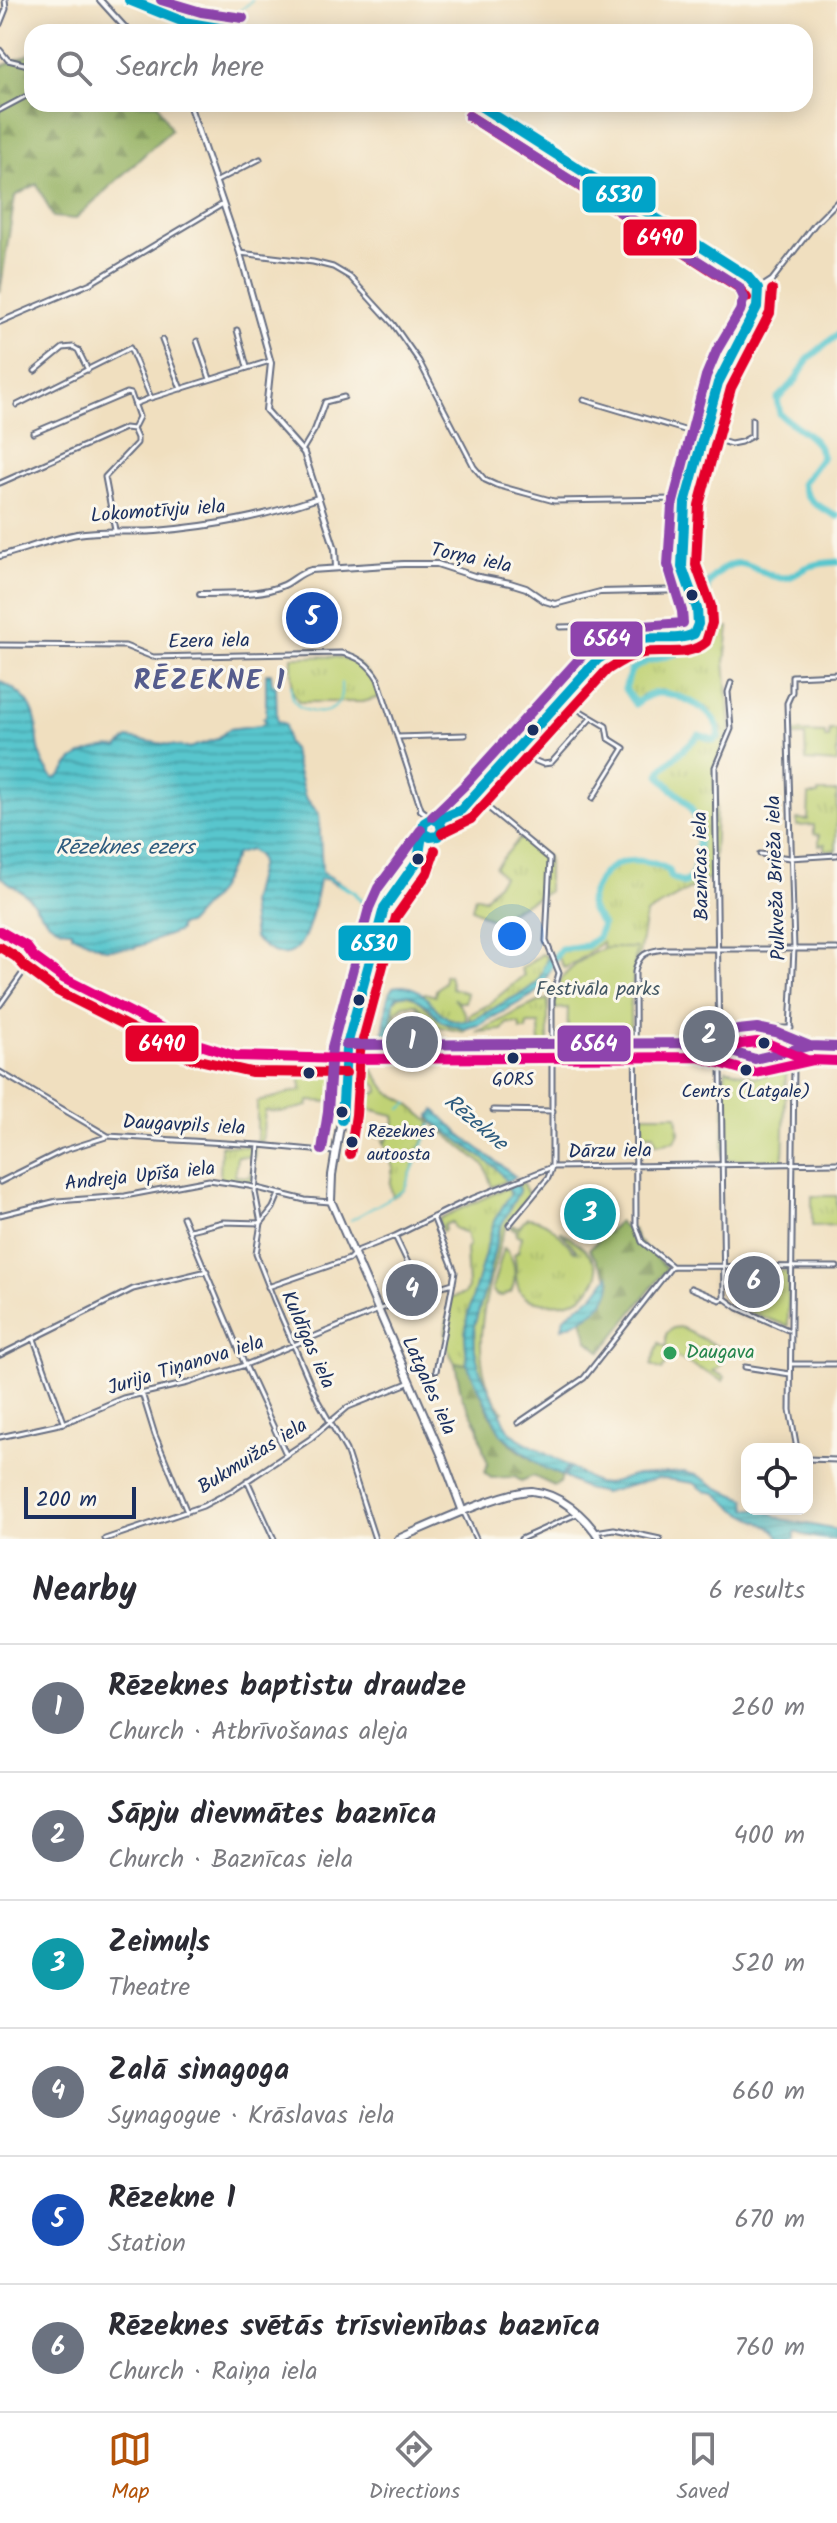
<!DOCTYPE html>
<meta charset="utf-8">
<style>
:root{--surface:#fff;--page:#f7f7f7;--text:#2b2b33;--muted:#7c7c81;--line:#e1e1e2;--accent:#b45309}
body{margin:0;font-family:Kalam,sans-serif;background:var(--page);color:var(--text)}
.controls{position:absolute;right:24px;bottom:24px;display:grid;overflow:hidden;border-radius:16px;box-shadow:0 4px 20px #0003}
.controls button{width:72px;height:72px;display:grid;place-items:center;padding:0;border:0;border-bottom:2px solid var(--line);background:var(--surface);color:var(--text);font:40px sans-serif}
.scale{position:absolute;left:24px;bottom:20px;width:112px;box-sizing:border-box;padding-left:8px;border:4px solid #1b2f5e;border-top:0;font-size:22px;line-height:28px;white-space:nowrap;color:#1b2f5e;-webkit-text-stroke:6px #fbf7ec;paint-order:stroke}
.you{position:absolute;left:512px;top:936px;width:28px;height:28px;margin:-20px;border:6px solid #fff;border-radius:50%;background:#1a73e8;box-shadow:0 0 0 12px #1a73e833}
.badge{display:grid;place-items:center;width:52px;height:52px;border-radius:50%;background:var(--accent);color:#fff;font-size:26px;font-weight:700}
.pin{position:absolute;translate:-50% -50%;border:4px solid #fff;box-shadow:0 2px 8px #0006}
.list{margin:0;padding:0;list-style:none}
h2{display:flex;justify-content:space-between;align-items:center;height:104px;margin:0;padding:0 32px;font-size:34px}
h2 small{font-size:26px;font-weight:400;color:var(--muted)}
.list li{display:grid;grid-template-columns:52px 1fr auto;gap:24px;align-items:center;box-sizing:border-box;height:128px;padding:0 32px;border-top:2px solid var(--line)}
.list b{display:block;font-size:30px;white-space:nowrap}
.list p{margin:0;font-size:26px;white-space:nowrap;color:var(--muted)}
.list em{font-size:26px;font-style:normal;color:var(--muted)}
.icon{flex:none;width:44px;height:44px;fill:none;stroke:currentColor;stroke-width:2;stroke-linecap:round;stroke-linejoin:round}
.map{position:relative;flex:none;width:837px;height:1539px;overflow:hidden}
.search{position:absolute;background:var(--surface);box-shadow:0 4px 20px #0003;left:24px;right:24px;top:24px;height:88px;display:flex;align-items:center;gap:20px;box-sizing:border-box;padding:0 28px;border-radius:24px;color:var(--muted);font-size:30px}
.sheet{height:872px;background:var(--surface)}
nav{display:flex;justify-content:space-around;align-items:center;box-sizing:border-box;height:112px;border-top:2px solid var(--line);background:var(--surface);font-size:22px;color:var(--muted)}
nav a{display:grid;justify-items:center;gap:4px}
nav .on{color:var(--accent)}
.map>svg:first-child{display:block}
</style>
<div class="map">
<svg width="837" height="1539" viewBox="0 0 837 1539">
<defs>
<pattern id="grass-tufts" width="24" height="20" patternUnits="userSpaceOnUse" patternTransform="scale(2)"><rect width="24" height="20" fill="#c0d275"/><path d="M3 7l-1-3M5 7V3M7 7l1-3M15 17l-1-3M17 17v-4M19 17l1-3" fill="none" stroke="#a4b568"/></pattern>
<pattern id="forest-firs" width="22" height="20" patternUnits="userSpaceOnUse" patternTransform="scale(2)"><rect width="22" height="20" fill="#98b466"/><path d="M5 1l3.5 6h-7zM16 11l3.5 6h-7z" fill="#7b9357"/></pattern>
<pattern id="water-rules" width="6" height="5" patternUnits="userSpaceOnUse" patternTransform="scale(2)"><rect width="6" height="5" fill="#59c6cd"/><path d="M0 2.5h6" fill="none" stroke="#49a1aa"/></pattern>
</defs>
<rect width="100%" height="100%" fill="#fbf7ec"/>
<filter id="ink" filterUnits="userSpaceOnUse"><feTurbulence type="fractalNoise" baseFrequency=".0125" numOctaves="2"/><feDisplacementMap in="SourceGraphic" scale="16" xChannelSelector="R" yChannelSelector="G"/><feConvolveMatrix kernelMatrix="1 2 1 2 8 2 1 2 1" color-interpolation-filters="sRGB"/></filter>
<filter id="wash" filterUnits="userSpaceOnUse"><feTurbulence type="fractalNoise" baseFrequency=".006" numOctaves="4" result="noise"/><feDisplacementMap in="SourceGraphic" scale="32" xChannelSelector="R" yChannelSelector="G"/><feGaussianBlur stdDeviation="1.8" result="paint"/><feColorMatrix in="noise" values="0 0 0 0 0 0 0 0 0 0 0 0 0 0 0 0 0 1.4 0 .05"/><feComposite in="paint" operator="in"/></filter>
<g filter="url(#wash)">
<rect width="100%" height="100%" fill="#f0dfbf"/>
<path fill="url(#grass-tufts)" stroke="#6e806a" stroke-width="2" d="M710,627H729L725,662L731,729L715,767L717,790L713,876L646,914L639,955L633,967L573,968L603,949L602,942L575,963L564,968L556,953C573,940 603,954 601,921C580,901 599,868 625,862C639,858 656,866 669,870L671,877L684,883C693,877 694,872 696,862C700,840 700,814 682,797C673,790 666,784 660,775L662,769L699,735L710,742L721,739L722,729L708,708L661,690L642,695L635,704L625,683L636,667L647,661L702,650L708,646Z
M292,657C335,657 364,649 380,697L363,702H299L292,691Z
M829,730H837V763L806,761L805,736H793V732L825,733V738H829Z
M818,792H837L836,851L825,850V844L819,845V835L814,834V825L797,826V819L808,820L809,795H818Z
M520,838L548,857V892L493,920L472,909L475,896L484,899L503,877L495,867Z
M542,954L548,957L540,978L528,990L469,1022V1015L488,1005L524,975L521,969Z
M449,975L452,988L467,993L465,1002H457L454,998L465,1013L467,1023L444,1017L423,995L425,993L435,996L436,990L444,982V976Z
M401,994C421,994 429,1015 444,1023C450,1026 464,1029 468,1029L464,1032L439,1027L415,1004L404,1005L396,1012L391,1052H387L394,1001Z
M548,999V1046L543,1051H540L539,1024H527L526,1030H521L519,1024L507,1023L502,1030L476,1032C499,1023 520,1007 548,999Z
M417,1009L425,1016L416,1024L428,1019L437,1029L427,1036L424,1048H419V1033L410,1032L411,1038H408V1045L414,1050L398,1052V1048L393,1049L398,1026L404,1030L412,1029L415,1023L413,1016Z
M327,1066L336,1065L339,1068L336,1099L332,1102L309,1101L308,1106L283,1112L265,1111L262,1142L257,1141V1102L301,1090L300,1067Z
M363,1069L373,1070L388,1092L405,1101L430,1122V1116L434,1122L496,1167L506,1181L492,1187L485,1166L431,1122L404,1190L393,1197C389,1183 391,1184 392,1171C393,1162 387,1148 383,1140L387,1141L389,1135L380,1133L378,1137L373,1134L395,1123L394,1115L356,1106L357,1101L379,1092L378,1086L360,1075Z
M641,1115H677L679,1133L675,1141L656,1144L654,1134H642L641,1124V1136Z
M221,1145L255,1147L254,1159L251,1157L237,1156L235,1176L250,1177L253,1164V1183L220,1179Z
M522,1182L528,1194C521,1206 510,1218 504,1231C499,1242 498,1255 494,1267C481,1313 469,1370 503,1411L500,1413L480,1371L475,1350L474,1326L485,1290L502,1221L519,1191L518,1183Z
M508,1187L511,1193L494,1221L467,1318L465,1334L467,1364L455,1363C439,1337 447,1327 451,1298L464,1294L468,1288L466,1249L469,1245L466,1233L454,1228L452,1222L444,1225L445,1230L442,1231L438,1219Z
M812,1196H837V1225L812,1226Z
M527,1218C550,1219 559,1235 574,1251L578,1252L560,1231C577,1242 596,1254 598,1275C587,1300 566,1307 541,1302C531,1300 525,1300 520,1291C513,1280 518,1266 514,1254L518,1252L521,1236L516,1235L517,1230L511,1228L512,1225L519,1227Z
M735,1269L739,1270L740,1275L741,1273L786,1271L788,1273V1326L738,1308L740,1288L733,1292L727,1288V1272Z"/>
<path fill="url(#forest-firs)" stroke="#5a7262" stroke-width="2" d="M32,53V104H158L171,130L75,219L53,217L37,184L15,196L0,292V67Z
M618,1222L626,1229H633L637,1240L667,1268L601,1352L588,1341L582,1319C597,1309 609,1299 611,1281L589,1249Z
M455,1363L468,1364C478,1384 491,1423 505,1438C518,1453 545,1468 562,1476L560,1483L554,1486L533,1476L521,1481L515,1477L491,1478L485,1473L488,1463L484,1453L478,1426L462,1397Z"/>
<path fill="#c0d275" stroke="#6e806a" stroke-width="2" d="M607,948H636L630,1011L631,1051H561L567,1048L568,1008L555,1009C555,999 556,985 563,977C573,965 592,951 607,948Z
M726,1069L755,1077L786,1072L783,1160H728L723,1155L725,1091L723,1089Z
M504,1248C516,1258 517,1279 511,1292L502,1296L496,1295L492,1289Z
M680,1327L720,1348L724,1359L718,1368L713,1371L725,1377L723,1381L671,1354L662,1370L651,1365L659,1343L666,1347V1334L673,1328Z"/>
<path fill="url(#water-rules)" stroke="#3a7a96" stroke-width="2" d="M266,673H271L272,686L276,687L277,721L285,724L287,742L292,749L305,797L319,814L322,872L344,885C336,889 328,875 319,880C311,920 303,985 254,938L250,902L260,863L258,856L250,850L236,854L217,892L189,923L179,926V931L134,948L105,949L72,934V930C51,931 41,913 30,899C23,891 9,884 0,876V681C60,712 20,740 54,779C65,776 64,767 73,760C84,752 105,745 118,748L128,738L189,748L217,739L229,729L260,725L266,721L263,718L266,716Z
M548,957L553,965L541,988L531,996L479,1025L464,1029L440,1021L430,1008L409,994L397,996L394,1001L387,1052H381L388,997L393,987C440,976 430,1052 496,1007C511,997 527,994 538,980C543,973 544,964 548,957Z
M435,1110L462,1136L516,1177L506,1181L496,1168L434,1122L430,1116Z
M518,1183L519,1191L499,1230L485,1290L474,1326L475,1350L480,1371L509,1430L518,1438L568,1466L562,1476L542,1467L501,1434L467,1364L465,1334L467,1318L494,1221L511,1193L508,1187Z
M609,1275C619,1301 582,1321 562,1328L564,1317L596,1293Z
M570,1467L596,1483L605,1484L636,1475L684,1472L699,1476L718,1488L746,1499L747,1509H764L782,1519L837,1530V1539C823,1539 808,1537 795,1532V1539H780L775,1530L735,1509L716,1493L705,1491L694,1483L658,1478L604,1493L586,1489L564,1477Z"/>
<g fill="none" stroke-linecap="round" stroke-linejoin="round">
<path stroke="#59c6cd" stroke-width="2" d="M180,0C187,6 193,13 200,17C216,27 242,12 252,0
M272,684H279
M291,685C291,686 292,697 292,698C299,713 328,719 338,703C342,697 341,691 341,683
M401,1109L408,1103
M351,1220L404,1190L431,1125"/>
<path stroke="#59c6cd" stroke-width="4" d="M339,884L354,892L375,918
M383,929L396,943"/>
<path stroke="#59c6cd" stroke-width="7" d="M837,335L808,359L796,380L777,399L780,414C793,427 820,437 822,457L802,484C807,503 821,507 837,516
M546,970L561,949L586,946L598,937L602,925C599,917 590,913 590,903C590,895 595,887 599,880C616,855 645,858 669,870L671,877L684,883C694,877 694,872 696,862C700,840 701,814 682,798C673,790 666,784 660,775L662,769L699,735L714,740L718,737C723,712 678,692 657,693C647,694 643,699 635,704L625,689L631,670L647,661L701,647C716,627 701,606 708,585C710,579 716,575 720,571C745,551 758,577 784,578C792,578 799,571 806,568C815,563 827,563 837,562"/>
</g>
</g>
<g filter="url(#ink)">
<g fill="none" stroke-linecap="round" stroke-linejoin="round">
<defs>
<path id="minor" d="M0,24L6,9L5,0
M0,50L8,60L32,66
M0,110L32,93
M217,181L260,159
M240,253L313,262L333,267L350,277L393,324L419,361L474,467L485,480L496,485L554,501L674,499L685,503
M758,289L772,280L815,224L837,202
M0,322L91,283L223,204
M237,330L247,367
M162,340L181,389
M197,341L210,379
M35,371L63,348L73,347L78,350L88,370
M584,400L731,444L741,442L752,436V419
M135,404L150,398
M17,405L130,348L151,398L270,361
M33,433L127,393L131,394L139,417L133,429
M303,449L315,429L325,402L344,397
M0,483L125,428L133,429L137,438V443L105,477L115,530
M560,627L598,626L608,652
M0,645L125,646L153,657L341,653C358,656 369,664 378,679L421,809
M562,700L606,726L608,738L624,748L593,798
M397,737L465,735
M514,752L543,764L551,763L591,718
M474,796L550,859L546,941L559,973L552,999V1167L548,1178L509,1225
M760,854L790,858L837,855
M0,1005L34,957
M719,1028H791
M719,1049L715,767L731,729L728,692L731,683
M789,1049L794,949L787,703L792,692V676L837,674
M721,1066L724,1298
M794,1066L790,1410L797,1449
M0,1072L108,1136L259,1145L334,1152
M493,1110L553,1111
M259,1145L255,1192L261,1223L256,1254L274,1300L318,1401L346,1450L375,1539
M0,1182L62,1151L106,1137
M0,1215L57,1201L125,1196L209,1180L249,1186L305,1200L330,1202
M183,1217L245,1365L286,1454
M433,1217L455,1272L436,1371
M261,1223L273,1208L279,1194
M190,1230L223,1222L261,1223
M395,1236L422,1292
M672,1266L642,1242L636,1225L635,972C638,954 647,951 664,949H837
M672,1266L837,1267
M268,1287L349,1259L357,1251L395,1236L466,1201L552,1167L837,1163
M691,1288L720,1300L724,1298
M724,1298L738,1308L788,1330
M34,1339L64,1422
M0,1355L133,1289L207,1271
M791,1364H837
M745,1367L790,1374
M142,1393L155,1435L187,1512
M518,1423L584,1378L672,1266
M0,1437L64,1423L123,1398L188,1383L245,1365L422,1292L453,1283
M807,1459L837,1460
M247,1480L274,1539
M464,1513L476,1539
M595,1532L614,1529L660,1539
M105,1539L203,1506L235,1489L310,1439L348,1407L408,1383
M521,1539L579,1513"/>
<path id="tertiary" d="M100,0L129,32
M189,104L240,253L271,363L266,410L304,453L335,549L336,567
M0,556C26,549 51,539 77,534C106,529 129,533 156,531C216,526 262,517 318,498
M200,594C226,593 260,596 284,585C294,580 300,573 311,570L403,564H437L474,576L510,583L526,588L545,601L555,604L600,592L689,590
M421,810L432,818"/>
<path id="secondary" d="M129,0C165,20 201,29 242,32
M442,827L474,796L598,659C612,649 629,640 647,638C663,636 680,641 694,634C706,611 684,588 682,564C680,512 695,470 708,421C714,399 719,377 729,357C738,340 754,322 758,303C760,291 756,283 747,276L477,104
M419,858L424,841V823L432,818L440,822L442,830L438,836L430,837L425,834
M346,1059L386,903L433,837"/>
<path id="primary" d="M0,931L14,939
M12,938C41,974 188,1049 235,1056C287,1064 356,1058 410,1058C509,1057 608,1057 707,1057L738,1070L754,1073L776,1070L807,1060L837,1061
M707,1057C744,1036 771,1042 807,1060
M346,1059L342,1114L332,1175L331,1201L442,1456L463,1512
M398,1539C426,1527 505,1490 532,1491C561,1494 585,1516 600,1539"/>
</defs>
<use href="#minor" stroke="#666d80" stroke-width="7"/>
<use href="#tertiary" stroke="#666d80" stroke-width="8"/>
<use href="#secondary" stroke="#666d80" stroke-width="9"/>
<use href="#primary" stroke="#666d80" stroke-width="10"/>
<use href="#minor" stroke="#fff" stroke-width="3"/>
<use href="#tertiary" stroke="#fff" stroke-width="4"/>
<use href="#secondary" stroke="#fff" stroke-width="5"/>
<use href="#primary" stroke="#fff" stroke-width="6"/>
<defs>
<path id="bus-1" d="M129,0L184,22L242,32
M477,104L747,276L758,289
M437,820L461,810L598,659C611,651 625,641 641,639C659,636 677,642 694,634L698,624L697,609L682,567L685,503L718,383L757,307L758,289
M342,1120L346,1049L384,908L418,860L424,823L432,818L440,822L442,830L438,836L430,837L425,834"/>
<path id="bus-2" d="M469,116L738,287L747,298
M442,833L471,819L607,670C618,663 630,655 643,653C664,649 688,658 706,642L712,623L711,606L696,565L699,505L731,388L770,313L772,290
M0,947L16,957L25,967L56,990L190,1058L251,1072L346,1073
M350,1154L356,1115L360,1051L396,917L427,873L435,850"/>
<path id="bus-3" d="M161,0L201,12L243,18
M432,817L464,786L590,647L630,627L683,623L682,611L668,565L672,506L706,376L717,350L740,311L744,298L739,287L469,116
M706,1044L755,1059L809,1046
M346,1045L704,1043L738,1030L757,1028L776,1032L810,1046L837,1047
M322,1150L328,1112L332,1047L369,908L378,888L421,830"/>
<path id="bus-4" d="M0,931L26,946L34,957L63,978L185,1040L235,1056L346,1059L707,1057L741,1044L757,1042L772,1045L807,1060L837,1061
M698,1057L755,1073L813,1060"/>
</defs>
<use href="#bus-1" stroke="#fbf7ec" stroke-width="16"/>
<use href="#bus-2" stroke="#fbf7ec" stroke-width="16"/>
<use href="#bus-3" stroke="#fbf7ec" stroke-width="16"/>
<use href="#bus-4" stroke="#fbf7ec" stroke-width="16"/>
<use href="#bus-1" stroke="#01a3c8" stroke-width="10"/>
<use href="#bus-2" stroke="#e4002b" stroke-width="10"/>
<use href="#bus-3" stroke="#8e44ad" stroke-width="10"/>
<use href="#bus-4" stroke="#e5007d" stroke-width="10"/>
</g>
</g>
<g fill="#1b2f5e" stroke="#fbf7ec" stroke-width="3">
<circle cx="692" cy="595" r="7"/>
<circle cx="533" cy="730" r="7"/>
<circle cx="418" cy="859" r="7"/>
<circle cx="359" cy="1000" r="7"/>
<circle cx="764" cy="1043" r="7"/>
<circle cx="513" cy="1058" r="7"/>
<circle cx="746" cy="1070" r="7"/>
<circle cx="309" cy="1073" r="7"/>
<circle cx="342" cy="1112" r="7"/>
<circle cx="352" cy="1142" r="7"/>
</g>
<circle fill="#2e9e5b" stroke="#fbf7ec" stroke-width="3" cx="670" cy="1353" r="8"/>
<g text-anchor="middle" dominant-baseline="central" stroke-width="6" stroke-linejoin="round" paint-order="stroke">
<g font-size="18" fill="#1b2f5e" stroke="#fbf7ec">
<text x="513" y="1080">GORS</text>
<text x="746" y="1092">Centrs (Latgale)</text>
<text x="367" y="1132" text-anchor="start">Rēzeknes<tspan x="367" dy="23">autoosta</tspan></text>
</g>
<g font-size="20" fill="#1b2f5e" stroke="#fbf7ec">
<text transform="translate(158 512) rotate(-4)">Lokomotīvju iela</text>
<text transform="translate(471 559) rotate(12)">Torņa iela</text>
<text transform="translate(209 642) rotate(-1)">Ezera iela</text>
<text transform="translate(702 866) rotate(-91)">Baznīcas iela</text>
<text transform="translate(777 878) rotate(-92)">Pulkveža Brieža iela</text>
<text transform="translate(184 1126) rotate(3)">Daugavpils iela</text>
<text transform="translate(610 1152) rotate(-1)">Dārzu iela</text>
<text transform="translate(140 1177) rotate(-6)">Andreja Upīša iela</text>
<text transform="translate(307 1340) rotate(66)">Kuldīgas iela</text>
<text transform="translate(186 1366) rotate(-17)">Jurija Tiņanova iela</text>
<text transform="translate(428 1386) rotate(66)">Latgales iela</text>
<text transform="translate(253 1457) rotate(-32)">Bukmuižas iela</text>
</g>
<g font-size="20" fill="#445864" stroke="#fbf7ec">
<text x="598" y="990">Festivāla parks</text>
</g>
<g font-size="20" fill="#27864d" stroke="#fbf7ec" text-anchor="start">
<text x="686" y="1353">Daugava</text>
</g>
<g font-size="22" font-style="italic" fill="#2e5c7f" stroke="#fbf7ec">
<text x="125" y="848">Rēzeknes ezers</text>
<text transform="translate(475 1123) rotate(40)">Rēzekne</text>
</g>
<g font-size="28" font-weight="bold" letter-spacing="2" fill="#555c8d" stroke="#fbf7ec">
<text x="210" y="681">RĒZEKNE 1</text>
</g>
</g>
<g stroke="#fbf7ec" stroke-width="3">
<rect x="581" y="175" width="76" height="39" rx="8" fill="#01a3c8"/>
<rect x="622" y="218" width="76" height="39" rx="8" fill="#e4002b"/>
<rect x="569" y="620" width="75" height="38" rx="8" fill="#8e44ad"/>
<rect x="337" y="924" width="75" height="38" rx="8" fill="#01a3c8"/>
<rect x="124" y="1024" width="76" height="39" rx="8" fill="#e4002b"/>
<rect x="556" y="1024" width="76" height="39" rx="8" fill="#8e44ad"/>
</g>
<g font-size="22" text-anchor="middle" font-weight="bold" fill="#fff">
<text x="619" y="202">6530</text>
<text x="660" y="245">6490</text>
<text x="607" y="646">6564</text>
<text x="374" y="951">6530</text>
<text x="162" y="1051">6490</text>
<text x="594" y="1051">6564</text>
</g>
</svg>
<div class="controls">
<button><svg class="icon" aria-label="locate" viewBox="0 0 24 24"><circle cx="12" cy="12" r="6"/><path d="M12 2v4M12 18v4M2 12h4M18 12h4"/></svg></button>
</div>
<div class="scale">200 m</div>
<div class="you"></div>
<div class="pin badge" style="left:412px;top:1042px;background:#6b7280">1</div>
<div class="pin badge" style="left:709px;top:1036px;background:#6b7280">2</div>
<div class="pin badge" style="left:590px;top:1214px;background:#0f9aa8">3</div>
<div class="pin badge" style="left:412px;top:1290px;background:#6b7280">4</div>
<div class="pin badge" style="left:312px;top:618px;background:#1a4fb4">5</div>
<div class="pin badge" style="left:754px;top:1282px;background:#6b7280">6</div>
<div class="search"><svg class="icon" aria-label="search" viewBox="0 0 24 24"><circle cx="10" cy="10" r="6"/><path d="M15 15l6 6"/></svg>Search here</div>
</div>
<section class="sheet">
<h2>Nearby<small>6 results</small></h2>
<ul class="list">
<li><span class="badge" style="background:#6b7280">1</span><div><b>Rēzeknes baptistu draudze</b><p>Church · Atbrīvošanas aleja</p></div><em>260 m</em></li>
<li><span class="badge" style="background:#6b7280">2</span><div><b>Sāpju dievmātes baznīca</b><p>Church · Baznīcas iela</p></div><em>400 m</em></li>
<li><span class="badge" style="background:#0f9aa8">3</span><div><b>Zeimuļs</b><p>Theatre</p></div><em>520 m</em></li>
<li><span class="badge" style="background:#6b7280">4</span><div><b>Zalā sinagoga</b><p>Synagogue · Krāslavas iela</p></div><em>660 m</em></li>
<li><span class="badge" style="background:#1a4fb4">5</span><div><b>Rēzekne 1</b><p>Station</p></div><em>670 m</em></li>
<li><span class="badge" style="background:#6b7280">6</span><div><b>Rēzeknes svētās trīsvienības baznīca</b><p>Church · Raiņa iela</p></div><em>760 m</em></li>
</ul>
</section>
<nav>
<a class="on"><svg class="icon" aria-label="map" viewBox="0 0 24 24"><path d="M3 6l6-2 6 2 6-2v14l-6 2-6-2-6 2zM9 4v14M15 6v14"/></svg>Map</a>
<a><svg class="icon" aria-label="directions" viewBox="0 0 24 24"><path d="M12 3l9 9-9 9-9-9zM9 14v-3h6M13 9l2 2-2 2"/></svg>Directions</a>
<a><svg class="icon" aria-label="saved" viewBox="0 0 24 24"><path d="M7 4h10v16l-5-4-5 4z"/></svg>Saved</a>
</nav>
